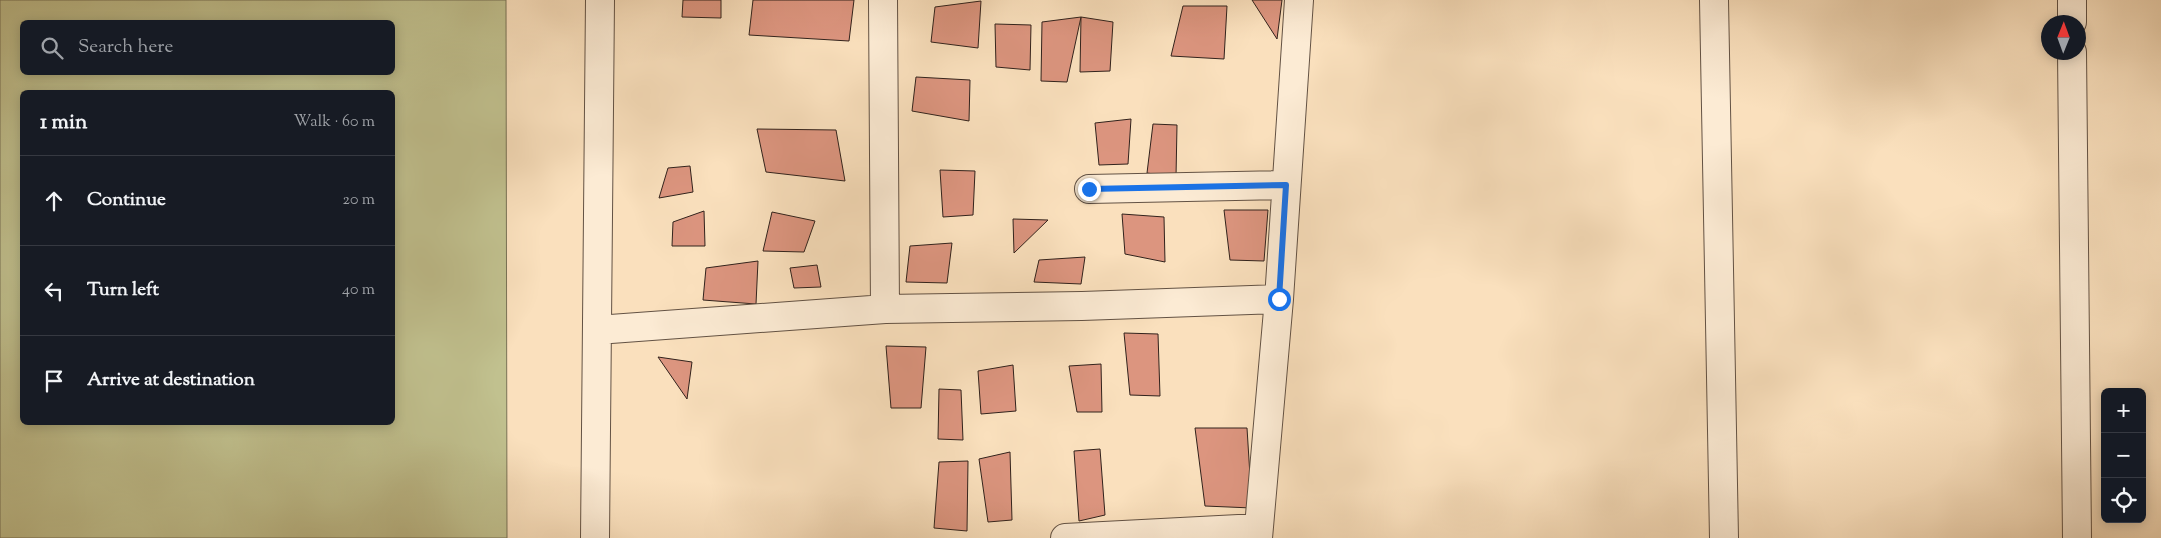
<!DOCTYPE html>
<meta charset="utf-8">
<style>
:root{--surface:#171b24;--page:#20242c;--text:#f1f3f6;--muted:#9ea1a6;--line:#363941}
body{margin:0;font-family:"Sorts Mill Goudy",serif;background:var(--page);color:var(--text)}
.controls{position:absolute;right:15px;bottom:15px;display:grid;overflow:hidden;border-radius:8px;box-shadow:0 2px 12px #0003}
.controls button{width:45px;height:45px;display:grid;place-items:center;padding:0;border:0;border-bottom:1px solid var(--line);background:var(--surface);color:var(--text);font:25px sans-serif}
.compass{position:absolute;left:2041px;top:15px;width:45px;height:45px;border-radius:50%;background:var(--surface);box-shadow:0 2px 12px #0003;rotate:1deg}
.stop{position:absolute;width:15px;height:15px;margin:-11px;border:4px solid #1a73e8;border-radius:50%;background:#fff}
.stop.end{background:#1a73e8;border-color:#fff;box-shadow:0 1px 5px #0008}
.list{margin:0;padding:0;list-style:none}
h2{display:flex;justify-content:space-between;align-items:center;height:65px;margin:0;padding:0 20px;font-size:21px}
h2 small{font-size:16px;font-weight:400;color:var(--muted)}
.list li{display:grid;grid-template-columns:32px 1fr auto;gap:15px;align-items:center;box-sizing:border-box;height:90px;padding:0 20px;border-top:1px solid var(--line)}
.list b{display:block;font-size:19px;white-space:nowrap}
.list em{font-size:16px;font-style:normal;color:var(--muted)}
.icon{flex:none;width:28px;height:28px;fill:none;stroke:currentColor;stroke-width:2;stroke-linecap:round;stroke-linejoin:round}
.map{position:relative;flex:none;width:2161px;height:538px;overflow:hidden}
.search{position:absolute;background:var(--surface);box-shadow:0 2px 12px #0003;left:20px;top:20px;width:375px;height:55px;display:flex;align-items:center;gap:12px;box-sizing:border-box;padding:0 18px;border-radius:8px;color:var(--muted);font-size:19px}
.panel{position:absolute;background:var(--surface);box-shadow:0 2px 12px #0003;left:20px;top:90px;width:375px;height:335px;border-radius:8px}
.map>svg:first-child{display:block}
</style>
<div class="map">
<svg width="2161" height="538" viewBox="0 0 2161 538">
<rect width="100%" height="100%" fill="#fae0bd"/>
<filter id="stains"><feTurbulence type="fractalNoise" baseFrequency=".004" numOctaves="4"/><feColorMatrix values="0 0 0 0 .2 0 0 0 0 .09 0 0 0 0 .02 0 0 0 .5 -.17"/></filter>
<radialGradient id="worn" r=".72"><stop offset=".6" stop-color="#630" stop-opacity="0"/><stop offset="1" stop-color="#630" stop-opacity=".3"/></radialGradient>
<path fill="#c1c18f" stroke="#797256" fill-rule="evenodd" d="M0,0H506L507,538H0ZM22,22H392V72H22ZM22,92H392V422H22Z"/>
<path fill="#dc957f" stroke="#31221c" d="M683,0H721V18L682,17Z
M753,0H854L849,41L749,35Z
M1252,0H1282L1277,39Z
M981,1L978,48L931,42L935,7Z
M1183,6H1227L1224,59L1171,56Z
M1081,17L1113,22L1110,71L1080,72Z
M1081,17L1067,82L1041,81L1042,22Z
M995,24L1031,25L1030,70L996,67Z
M916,77L970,80L969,121L912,111Z
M1131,119L1128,164L1099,165L1095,123Z
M1153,124L1177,125L1176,177L1147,173Z
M757,129L836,130L845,181L766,172Z
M690,166L693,192L659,198L668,168Z
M940,170L975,171L973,215L943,217Z
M1224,210H1268L1264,261L1230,260Z
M704,211L705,246H672L673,222Z
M772,212L815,221L804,252L763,251Z
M1122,214L1164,217L1165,262L1125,254Z
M1013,219L1048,220L1014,253Z
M952,243L947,283L906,282L910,246Z
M1085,257L1081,284L1034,282L1039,260Z
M758,261L756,304L703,300L706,268Z
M817,265L821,287L794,288L790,268Z
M1124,333L1158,334L1160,396L1130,395Z
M886,346L926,347L921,408H891Z
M658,357L692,362L687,399Z
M1101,364L1102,412H1077L1069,366Z
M1013,365L1016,411L981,414L978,371Z
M939,389L961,390L963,440L938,439Z
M1195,428H1247L1252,508L1205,506Z
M1100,449L1105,515L1079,521L1074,451Z
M1010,452L1012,520L988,522L979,459Z
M968,461L967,531L934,528L939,462Z"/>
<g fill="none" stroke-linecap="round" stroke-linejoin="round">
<defs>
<path id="minor" d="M883,0L885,309
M1714,0L1724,538
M2072,0V22
M2072,52L2077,538
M1089,189L1286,185
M597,330L885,309L1082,306L1279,299
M595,538L600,0
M1065,538L1258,528
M1258,538L1279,299L1299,0"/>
</defs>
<use href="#minor" stroke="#635244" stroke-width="30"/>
<use href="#minor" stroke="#fcebd4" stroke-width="28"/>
</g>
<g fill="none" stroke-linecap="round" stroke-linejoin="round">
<path stroke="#1a73e8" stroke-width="6" d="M1089,189L1286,185L1279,299"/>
</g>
<rect width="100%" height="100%" filter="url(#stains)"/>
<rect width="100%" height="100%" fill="url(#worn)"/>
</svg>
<div class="controls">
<button>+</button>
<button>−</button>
<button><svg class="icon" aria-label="locate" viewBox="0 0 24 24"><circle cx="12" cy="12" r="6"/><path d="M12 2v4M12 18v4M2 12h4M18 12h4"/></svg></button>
</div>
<svg class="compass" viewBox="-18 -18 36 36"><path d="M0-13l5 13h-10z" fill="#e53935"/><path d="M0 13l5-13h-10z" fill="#9ea1a6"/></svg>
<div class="stop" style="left:1279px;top:299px"></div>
<div class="stop end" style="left:1089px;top:189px"></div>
<div class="search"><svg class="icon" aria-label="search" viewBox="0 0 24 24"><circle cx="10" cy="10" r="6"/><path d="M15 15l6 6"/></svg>Search here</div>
<section class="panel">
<h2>1 min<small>Walk · 60 m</small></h2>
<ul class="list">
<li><svg class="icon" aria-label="ahead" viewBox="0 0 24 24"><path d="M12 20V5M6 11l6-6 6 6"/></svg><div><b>Continue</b></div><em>20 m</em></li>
<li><svg class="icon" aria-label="left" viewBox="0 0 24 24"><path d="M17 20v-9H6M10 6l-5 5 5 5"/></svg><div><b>Turn left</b></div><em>40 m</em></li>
<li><svg class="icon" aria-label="arrive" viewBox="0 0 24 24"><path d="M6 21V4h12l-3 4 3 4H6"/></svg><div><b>Arrive at destination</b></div></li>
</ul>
</section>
</div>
